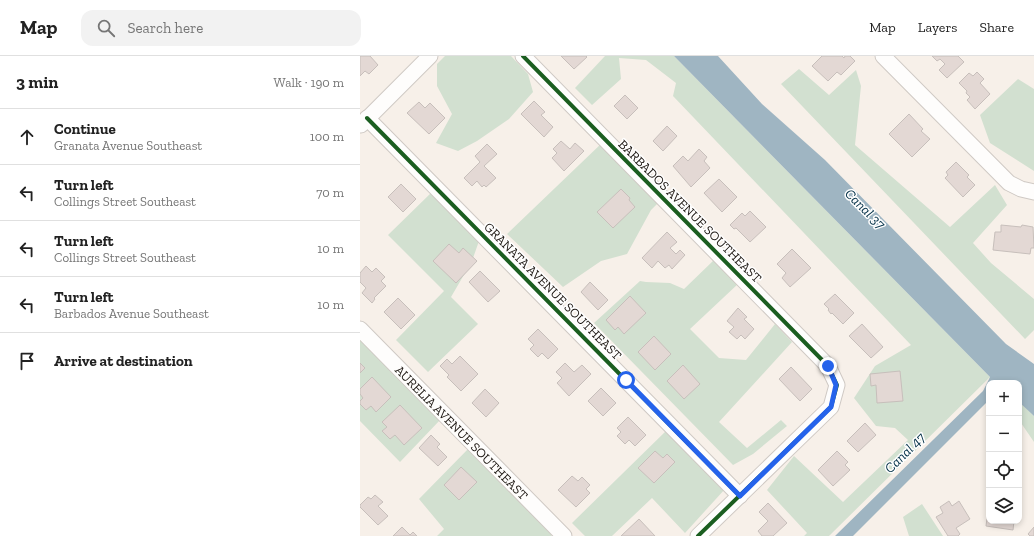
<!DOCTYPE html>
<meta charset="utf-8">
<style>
:root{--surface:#fff;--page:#f2f2f2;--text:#222;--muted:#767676;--line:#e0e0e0}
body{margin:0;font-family:"Zilla Slab",serif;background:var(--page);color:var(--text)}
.controls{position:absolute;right:12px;bottom:12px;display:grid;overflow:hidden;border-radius:8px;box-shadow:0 2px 6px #0003}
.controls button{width:36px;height:36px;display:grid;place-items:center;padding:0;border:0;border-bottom:1px solid var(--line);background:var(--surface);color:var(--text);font:20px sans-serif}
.stop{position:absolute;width:12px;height:12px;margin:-9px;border:3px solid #2563eb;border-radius:50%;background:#fff}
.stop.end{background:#2563eb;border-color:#fff;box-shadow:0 1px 4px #0008}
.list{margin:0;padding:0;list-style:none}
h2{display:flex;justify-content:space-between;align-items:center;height:52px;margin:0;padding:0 16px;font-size:17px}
h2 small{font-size:13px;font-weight:400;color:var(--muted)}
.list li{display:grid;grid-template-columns:26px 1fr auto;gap:12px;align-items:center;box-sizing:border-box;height:56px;padding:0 16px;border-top:1px solid var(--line)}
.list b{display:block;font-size:15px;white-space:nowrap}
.list p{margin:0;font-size:13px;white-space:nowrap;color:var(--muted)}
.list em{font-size:13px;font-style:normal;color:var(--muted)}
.icon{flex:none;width:22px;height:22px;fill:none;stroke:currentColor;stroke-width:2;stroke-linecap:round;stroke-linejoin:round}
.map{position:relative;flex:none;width:674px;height:480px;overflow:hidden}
header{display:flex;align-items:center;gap:24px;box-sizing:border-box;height:56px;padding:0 20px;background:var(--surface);border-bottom:1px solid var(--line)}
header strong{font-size:19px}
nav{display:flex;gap:22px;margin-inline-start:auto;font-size:14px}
.search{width:280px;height:36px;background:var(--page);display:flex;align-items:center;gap:10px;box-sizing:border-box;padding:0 14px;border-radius:12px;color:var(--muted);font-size:15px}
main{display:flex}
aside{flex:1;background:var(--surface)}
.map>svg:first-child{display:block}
</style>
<header>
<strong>Map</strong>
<div class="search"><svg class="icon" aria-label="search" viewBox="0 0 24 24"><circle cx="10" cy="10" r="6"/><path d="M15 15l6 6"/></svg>Search here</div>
<nav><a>Map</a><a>Layers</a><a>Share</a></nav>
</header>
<main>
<aside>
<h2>3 min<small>Walk · 190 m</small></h2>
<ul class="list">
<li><svg class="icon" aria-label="ahead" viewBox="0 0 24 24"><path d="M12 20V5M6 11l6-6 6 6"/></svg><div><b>Continue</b><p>Granata Avenue Southeast</p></div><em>100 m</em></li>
<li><svg class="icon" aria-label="left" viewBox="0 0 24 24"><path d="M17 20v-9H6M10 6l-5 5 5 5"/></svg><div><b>Turn left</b><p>Collings Street Southeast</p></div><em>70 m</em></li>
<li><svg class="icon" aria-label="left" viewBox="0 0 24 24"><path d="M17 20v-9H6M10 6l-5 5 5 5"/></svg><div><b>Turn left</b><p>Collings Street Southeast</p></div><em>10 m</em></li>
<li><svg class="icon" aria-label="left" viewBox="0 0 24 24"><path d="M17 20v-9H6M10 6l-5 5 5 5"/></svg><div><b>Turn left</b><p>Barbados Avenue Southeast</p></div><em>10 m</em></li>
<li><svg class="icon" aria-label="arrive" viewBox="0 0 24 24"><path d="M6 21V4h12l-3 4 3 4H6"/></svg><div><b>Arrive at destination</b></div></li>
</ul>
</aside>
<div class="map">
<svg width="674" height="480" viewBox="0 0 674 480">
<rect width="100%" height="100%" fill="#f7f0e9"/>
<path fill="#d2e0d0" d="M85,0H151L168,18L173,36L149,63L117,85L98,95L76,87L92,58L77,30V8Z
M245,0H314L630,321L469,480H444L447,477L407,434L434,400L483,446L548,384L535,372L516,370L494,342L515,310L551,289L313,40L316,27L286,4L259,2L261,23L232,49L215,32Z
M439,13L469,39L496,14L501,30L495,89L590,171L635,129L647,149L613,187L631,207L674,243V274L665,283L421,28Z
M658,23L674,33V115L630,87L620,59Z
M243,86L300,145L291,154L267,198L241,205L203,231L147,178Z
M72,136L119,185L112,205L91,241L118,268L68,316L36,284L84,235L28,179Z
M354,204L379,227L330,273L359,302L386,304L415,268L432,286L359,366L387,392L421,364L427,370L393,398L373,409L234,267L280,225L286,226L310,227L324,233Z
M0,284L81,363L40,406L0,365Z
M660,346L674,360V386L659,364V347Z
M307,374L365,433L325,477L292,442L252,480H225L212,467Z
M109,392L193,478L191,480H77L84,473L59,443Z
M562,448L583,480H549L543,461Z"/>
<path fill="#9fb5c2" d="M314,0H358L402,48L465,104L646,288L674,308V360L659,346V327H629V344L493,480H475L623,335L630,321Z"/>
<path fill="#e3d8d4" stroke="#c7bfbb" d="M0,0H10L18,9L9,18L5,15L0,20Z
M201,0H226L227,1L214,13Z
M462,0H482L484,2L485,0H490L495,5L481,19L477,16L468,25L452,10Z
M572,0H598L604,6L587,22L579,14L585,8L580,3L577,5Z
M617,16L624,23L620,27L630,38L615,53L607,44L610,41L606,37L607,35L599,27L609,17L613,20Z
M265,39L278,52L267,63L254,50Z
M174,45L185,56L181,59L193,71L184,81L161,58Z
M59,46L65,52L70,47L85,62L69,78L47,57Z
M549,58L563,73L561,75L570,83L552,101L529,78Z
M307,70L317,80L303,95L293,85Z
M201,85L210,93L215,87L224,95L204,115L192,102L197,97L193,93Z
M127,88L137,98L124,110L136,122L126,131L124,129L122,131L117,125L112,130L104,122L120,106L115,100Z
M339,93L347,101L344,105L350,112L331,131L313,110L323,100L328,105Z
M596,106L609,119L607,121L615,129L603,141L585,122L588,119L586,116Z
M359,123L377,141L362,156L344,137Z
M41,128L56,143L43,156L28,141Z
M261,133L270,142L269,144L275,151L253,172L237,156Z
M390,155L406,171L390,186L376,172L374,173L370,169L382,157L385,160Z
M641,169L661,171L662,169L673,171L674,192H671L670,198L633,194L635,176H641Z
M307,176L317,186L310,192L316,198L320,194L325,199L312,213L309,209L305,212L298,205L292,212L282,202Z
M89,188L99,197L103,192L117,205L96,227L73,205Z
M432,193L451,212L430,231L422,222L426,217L417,208Z
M6,210L12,216L16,212L25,221L21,225L26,230L14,242L15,243L12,247L2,237L6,232L0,226V217Z
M120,215L140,235L128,246L109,226Z
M230,226L248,244L238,254L221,236Z
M475,238L494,257L483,268L472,257L471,258L468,254L469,253L464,248Z
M270,240L286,257L264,278L258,271L255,274L246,264Z
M38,242L55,259L41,273L24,256Z
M378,252L387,261L384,263L394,273L385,283L381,279L377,283L369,276L374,271L367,265Z
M502,268L523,291L511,302L489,280Z
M178,273L198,293L188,303L182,297L178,301L170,293L174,289L168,283Z
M294,280L311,298L295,314L278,296Z
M100,300L118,318L101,335L87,321L89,319L80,310L87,303L92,308Z
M0,307L5,312L0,317Z
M205,307L214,316L222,309L231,318L209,340L197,327L202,322L196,316Z
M323,309L340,328L324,343L307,325Z
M431,311L452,333L440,345L419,323Z
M540,315L543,345L517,347L516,329L511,330L510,318Z
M12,321L31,341L16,356L11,350L6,354L0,348V345L3,342L0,338V333Z
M241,332L256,347L243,360L228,345Z
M125,333L139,347L126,361L112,347Z
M40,349L62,372L44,389L35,379L30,383L22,375L27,371L22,366Z
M268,361L286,379L275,390L269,384L265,388L257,380L261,376L257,372Z
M505,367L516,379L498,396L487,385Z
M71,379L80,388L77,391L87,401L78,410L59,392Z
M295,395L303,402L307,398L315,406L294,427L278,412Z
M477,395L488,406L485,409L490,414L473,430L458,414Z
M101,411L117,426L99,444L84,429Z
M212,420L218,425L222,421L230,429L226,433L230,437L216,451L198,434Z
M15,439L23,446L18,450L28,460L18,469L0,451V449L8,441L11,443Z
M589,445L592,450L599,445L610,463L596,472L600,478L598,480H588L576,461L583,457L580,451Z
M408,447L427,467L413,480H402L398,475L408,465L399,456Z
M628,454L629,465H654L653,474L626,470Z
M279,463L295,480H261Z
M42,471L50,479L53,476L57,480H33Z
M674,471V480H670L668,478Z"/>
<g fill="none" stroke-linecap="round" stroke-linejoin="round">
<defs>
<g id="minor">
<path d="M163,0L468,310L477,329L471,351L338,480"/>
<path d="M523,0L649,127L661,133L674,136"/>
<path d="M7,62L380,440"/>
<path d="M1,69L70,0"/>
<path id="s1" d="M0,273L204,480"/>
</g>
</defs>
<use href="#minor" stroke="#cfc9c4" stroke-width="17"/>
<use href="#minor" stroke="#fefdfc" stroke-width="15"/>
<defs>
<path id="cycleway" d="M163,0L468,310L477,329L471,351L338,480
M7,62L380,440"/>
</defs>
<use href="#cycleway" stroke="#fff" stroke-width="6"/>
<use href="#cycleway" stroke="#1b5e20" stroke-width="4"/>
</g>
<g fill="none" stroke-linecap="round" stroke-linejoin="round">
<path stroke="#2563eb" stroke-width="5" d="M266,324L380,440L471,351L476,329L468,310"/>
</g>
<g text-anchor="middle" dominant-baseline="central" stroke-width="3" stroke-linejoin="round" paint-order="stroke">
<g font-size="13" fill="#1a140f" stroke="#fff">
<text transform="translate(330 155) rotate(45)">BARBADOS AVENUE SOUTHEAST</text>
<text transform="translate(193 235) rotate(45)">GRANATA AVENUE SOUTHEAST</text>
<text stroke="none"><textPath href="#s1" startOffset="145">AURELIA AVENUE SOUTHEAST</textPath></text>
</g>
<g font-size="14" font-style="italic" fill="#002f46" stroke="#fff">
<text transform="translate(505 153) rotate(45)">Canal 37</text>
<text transform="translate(545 397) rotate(-45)">Canal 47</text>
</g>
</g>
</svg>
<div class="controls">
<button>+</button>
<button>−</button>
<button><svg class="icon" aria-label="locate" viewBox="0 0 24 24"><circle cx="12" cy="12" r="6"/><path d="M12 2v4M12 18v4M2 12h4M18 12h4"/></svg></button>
<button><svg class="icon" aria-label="layers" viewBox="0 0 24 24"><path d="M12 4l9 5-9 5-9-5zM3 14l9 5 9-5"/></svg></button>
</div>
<div class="stop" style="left:266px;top:324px"></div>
<div class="stop end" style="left:468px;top:310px"></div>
</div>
</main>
